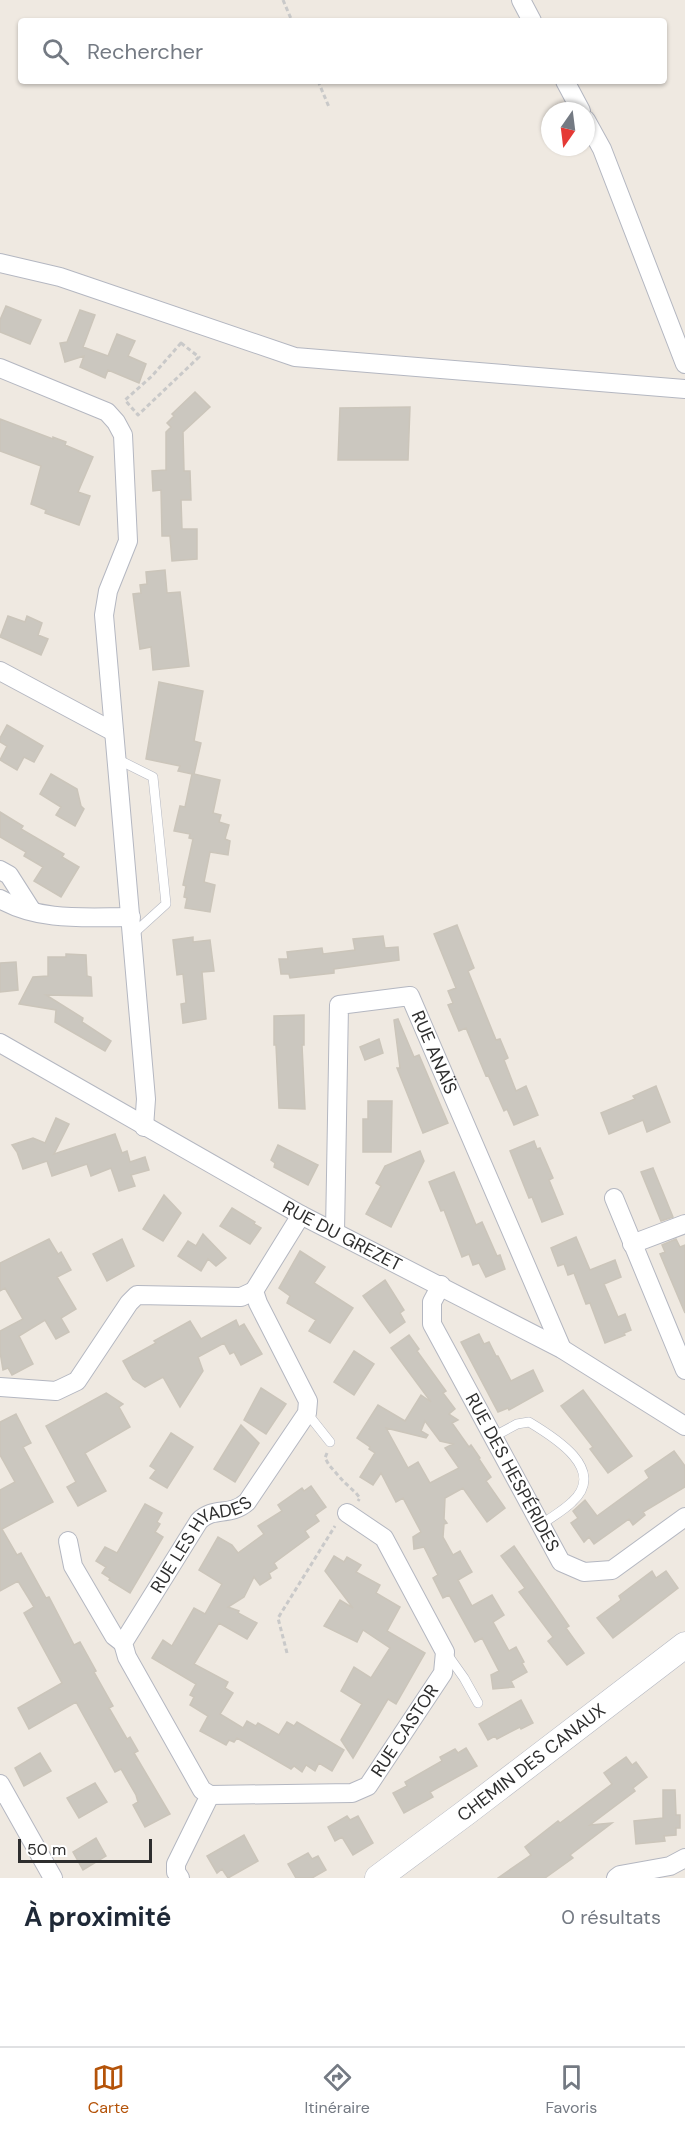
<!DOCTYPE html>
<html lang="fr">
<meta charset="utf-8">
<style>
:root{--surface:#fff;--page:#f6f6f7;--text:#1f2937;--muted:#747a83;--line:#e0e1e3;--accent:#b45309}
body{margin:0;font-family:"DM Sans",sans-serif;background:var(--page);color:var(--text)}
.compass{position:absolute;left:541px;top:102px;width:54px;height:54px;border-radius:50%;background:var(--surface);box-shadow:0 2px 4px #0004;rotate:194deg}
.scale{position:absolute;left:18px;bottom:15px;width:134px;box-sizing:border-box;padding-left:6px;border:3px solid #2e2e2e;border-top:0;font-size:16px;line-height:21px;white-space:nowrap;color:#2e2e2e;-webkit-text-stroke:4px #fff;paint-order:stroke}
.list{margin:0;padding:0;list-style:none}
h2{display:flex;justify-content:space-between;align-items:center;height:78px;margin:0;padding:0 24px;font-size:26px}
h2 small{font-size:20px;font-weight:400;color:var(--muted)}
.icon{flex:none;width:33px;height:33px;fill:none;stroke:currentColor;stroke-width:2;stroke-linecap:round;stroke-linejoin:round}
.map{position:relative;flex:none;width:685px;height:1878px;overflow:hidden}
.search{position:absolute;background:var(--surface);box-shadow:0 2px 4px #0004;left:18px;right:18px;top:18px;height:66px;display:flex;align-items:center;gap:15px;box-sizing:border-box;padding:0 21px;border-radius:6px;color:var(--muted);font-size:22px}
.sheet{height:168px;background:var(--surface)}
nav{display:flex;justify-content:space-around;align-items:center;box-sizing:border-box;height:84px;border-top:2px solid var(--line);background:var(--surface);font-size:16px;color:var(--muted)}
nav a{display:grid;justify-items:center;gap:3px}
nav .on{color:var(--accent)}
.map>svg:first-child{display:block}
</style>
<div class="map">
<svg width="685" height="1878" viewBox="0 0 685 1878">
<rect width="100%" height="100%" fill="#efe9e1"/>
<path fill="#cbc7bf" stroke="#cbc5ba" stroke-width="1.5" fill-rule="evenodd" d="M6,306L41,320L30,344L0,332V320Z
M80,310L95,315L83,347L108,356L117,334L135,341L128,356L146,364L139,383L108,370L105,378L80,367L84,356L65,362L60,343L67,342Z
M195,392L210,407L183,432L184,471H190L191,500H181L182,529H197V559L172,561L170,536H162L161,490L153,491L152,471L166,470V432L171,427L167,423L174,416L172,414Z
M410,407L408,460H338L340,408Z
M0,419L53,439V437L66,442L65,445L93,457L78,492L90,496L79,525L45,513L46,510L31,504L41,466L0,451Z
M165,570L167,593L180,592L189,666L153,670L151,647L140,649L133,594L141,593L140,585L147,584L146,572Z
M8,616L25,622L27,616L42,623L38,635L48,639L41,655L0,637Z
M159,682L203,691L194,741L201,743L194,774L220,780L213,813L221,815L219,822L229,825L225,839L230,841L228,855L210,852L204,882L215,885L210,912L185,908L187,898L184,897L186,886L183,885L193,839L189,838L190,834L174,831L180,806L185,807L192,774L178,771L180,766L146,759Z
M7,725L43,746L34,762L24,757L17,770L0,760L7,746L0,742V738Z
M51,774L77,789L81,806L84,809L75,826L56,815L61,807L40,794Z
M0,812L23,826L21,829L64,854L62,857L79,867L61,897L34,881L43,867L24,856L26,852L0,837Z
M457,925L474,968L468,971L496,1040L500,1039L508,1058L504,1060L516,1091L526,1086L538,1115L514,1125L507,1109L504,1111L488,1075L486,1076L466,1028L459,1031L448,1005L453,1003L448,991L456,988L434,934Z
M383,936L385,948L398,947L399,960L334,969V973L290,978L289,974H281L279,959H288L287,952L322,948L323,954L355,950L353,939Z
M193,937V942L210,940L214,971L202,972L206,1019L183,1023L181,1004L186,1003L183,974L177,975L173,940Z
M66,954L86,955L87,976L91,977L92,996L46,995L83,1018L82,1022L111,1041L105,1051L55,1022L56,1010L19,1004L33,977L48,976V957H66Z
M16,962L18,990L0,992V963Z
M304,1015V1045H302L305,1109L279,1108L276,1045H274V1016Z
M398,1019L414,1057L419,1055L448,1123L423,1133L397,1068H400L394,1020Z
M379,1039L383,1053L365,1060L360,1047Z
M656,1086L670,1122L647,1132L643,1120L609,1134L601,1113L635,1099L633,1096Z
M368,1101H392L391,1152H363V1119H368Z
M56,1118L69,1124L54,1154L115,1134L122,1153L127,1151L130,1162L145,1157L149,1170L131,1175L135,1186L119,1191L111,1168L91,1176L87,1164L52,1176L47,1161L23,1169L17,1152L12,1145L33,1138L45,1143Z
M534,1141L537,1149L540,1148L553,1178L549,1180L563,1214L542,1222L532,1197L529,1198L510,1151Z
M278,1145L318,1165L308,1185L274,1167L275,1163L271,1160Z
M420,1151L424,1161L391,1227L366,1214L381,1186L376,1183L385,1166Z
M653,1168L673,1217L661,1221L641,1172Z
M454,1172L476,1225L482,1222L497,1256L500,1255L505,1269L486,1277L479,1263L473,1265L469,1254L462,1257L444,1210L441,1211L429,1182Z
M164,1195L181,1213L163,1241L143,1229Z
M232,1208L255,1222L254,1224L261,1228L250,1244L220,1226Z
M203,1234L226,1258L216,1266L208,1259L201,1271L178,1256L188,1241L196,1246Z
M576,1237L590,1270L615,1260L621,1277L604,1284L618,1317L625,1314L631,1330L624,1333L625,1335L605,1343L590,1303L586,1304L574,1273L568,1275L564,1264L558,1266L551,1248Z
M49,1239L58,1254L61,1252L71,1270L57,1277L76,1309L61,1318L69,1332L56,1339L45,1320L19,1336L33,1364L12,1375L8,1368L3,1370L0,1352V1331L23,1319L5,1288L0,1291V1263Z
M122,1239L134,1266L107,1281L93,1254Z
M676,1239L680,1247L685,1245V1313L660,1254L665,1252L662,1245Z
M300,1251L325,1267L314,1283L353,1308L330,1343L309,1331L316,1320L287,1303L290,1296L279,1288Z
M385,1280L404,1310L400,1313L405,1322L390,1333L363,1296Z
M236,1320L239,1327L244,1324L262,1354L241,1365L234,1352L230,1354L224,1343L198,1357L203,1371L180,1407L163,1377L145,1387L133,1379L123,1361L156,1343L154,1341L190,1321L201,1339Z
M479,1334L484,1344L489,1342L496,1356H498L511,1381L533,1370L543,1391L509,1410L508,1408L498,1412L461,1342Z
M409,1335L419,1349L417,1351L446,1391L443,1393L455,1409L449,1414L458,1420L452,1423L469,1447L471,1445L480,1458L479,1459L491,1477L486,1481L505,1508L487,1522L463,1488L445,1498L444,1519L447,1523L444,1524L443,1537L453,1555L460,1551L472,1572L458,1580L472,1606L492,1595L504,1615L493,1622L509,1651L516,1647L524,1662L522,1663L527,1672L511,1681L514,1687L493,1689L491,1675L499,1671L482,1638L475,1642L449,1595L443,1598L433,1578L438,1575L424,1547L414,1549L413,1537L421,1532L403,1498L396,1502L381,1473L373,1485L360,1477L375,1453L369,1449L370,1447L357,1438L378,1405L405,1421L421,1395L431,1402L391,1348ZM425,1421L440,1441L453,1444L445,1448L459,1468L430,1483L418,1462L408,1468L386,1428L426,1438L428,1435L421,1431Z
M354,1351L374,1364L354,1395L334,1382Z
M261,1388L286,1404L266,1434L244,1420Z
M583,1390L632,1456L608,1473L590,1449L593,1447L561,1406Z
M106,1393L123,1404L119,1407L130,1427L85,1453L106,1491L78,1506L67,1487L76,1482L46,1426Z
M16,1414L31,1443L23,1447L53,1502L2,1529L17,1555L21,1553L46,1598L49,1597L74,1645L80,1642L96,1671L94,1672L113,1706L109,1708L127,1739L130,1737L138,1751L134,1753L170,1814L145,1827L133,1805L138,1802L136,1795L121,1769L115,1772L76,1702L29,1729L18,1708L62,1683L24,1613L34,1607L18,1581L0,1591V1490L15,1482L0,1455V1422Z
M241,1425L259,1443L235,1482L214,1469Z
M171,1433L193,1447L167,1488L150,1478L156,1470L150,1466Z
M674,1451L685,1466V1487L643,1512L645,1515L633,1525L629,1519L594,1544L589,1537L584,1542L571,1523L578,1518L573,1511L585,1500L597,1516L649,1478L645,1471Z
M311,1486L326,1507L315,1515L319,1521L305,1531L309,1537L274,1563L277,1568L269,1573L271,1578L260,1585L254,1577L244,1597L228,1607L239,1611L238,1613L257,1623L247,1639L219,1623L194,1664L228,1682L225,1688L233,1693L220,1714L243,1728L247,1721L256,1726L258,1723L279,1735L287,1722L294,1726L297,1722L344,1750L332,1771L319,1763L315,1771L306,1765L302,1772L294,1766L291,1769L237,1738L234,1742L229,1740L226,1745L200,1731L208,1716L190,1705L194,1697L190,1695L196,1684L152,1658L163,1640L172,1646L194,1608L205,1614L222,1584L199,1570L218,1537L232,1545L238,1553L264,1534L258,1526L282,1511L278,1505L302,1488L304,1491Z
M145,1504L162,1513L157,1522L160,1524L155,1532L163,1537L130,1593L109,1580L110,1578L102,1573L106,1567L96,1561L105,1547L117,1553Z
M514,1546L569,1626L566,1628L584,1653L567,1665L548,1641L553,1637L519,1592L525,1588L501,1556Z
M334,1556L344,1562L347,1557L361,1565L356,1572L380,1585L376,1593L400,1607L387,1631L425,1653L396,1704L388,1699L353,1758L341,1740L362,1704L341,1691L354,1667L371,1678L390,1648L363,1630L357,1642L324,1626L340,1600L353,1608L325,1571Z
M652,1571L656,1578L666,1571L678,1588L613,1638L597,1618L621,1600L619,1596Z
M521,1700L533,1723L521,1729L520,1727L497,1739L495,1736L488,1740L479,1724Z
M466,1748L477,1766L430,1792L433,1797L404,1813L393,1793L407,1786L405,1782L442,1761L440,1757L455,1749L458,1753Z
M40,1753L51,1771L24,1786L15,1768Z
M626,1757L632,1765L636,1762L647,1777L633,1788L635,1791L590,1825L612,1823L570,1855L573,1858L545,1878H498L531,1855L525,1847L558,1821L560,1823L612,1784L604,1773Z
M95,1783L107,1802L79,1818L67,1798Z
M663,1790H675L676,1815H680V1828H676V1835L664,1836L665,1841L636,1844L634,1821L663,1818Z
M347,1816L350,1820L358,1816L373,1843L353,1855L342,1837L335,1841L328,1827Z
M244,1835L258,1861L228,1878L222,1869L217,1873L207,1856Z
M96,1838L106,1856L83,1870L73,1852Z
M308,1853L312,1859L318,1856L326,1870L312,1878H296L288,1864Z"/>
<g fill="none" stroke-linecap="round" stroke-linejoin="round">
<defs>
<path id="lane" d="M117,759L153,777L166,904L133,934
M307,1413L330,1442
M493,1437L517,1424L529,1422C554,1437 608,1470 572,1502C563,1511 551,1517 541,1525
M447,1654L464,1678L478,1703"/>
<g id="street">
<path d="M521,0L532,21"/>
<path d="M565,81L581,111"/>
<path d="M586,120L602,149L685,364"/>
<path d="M0,263L60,277L295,357L685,389"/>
<path d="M0,368L107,412L116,422L123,435L128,541L108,591L104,615L146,1099L144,1127"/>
<path d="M0,671L114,732"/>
<path d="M0,870L9,875L32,911"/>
<path d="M0,899C40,922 86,917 131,917"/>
<path id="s1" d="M0,1043L301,1215L562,1349L685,1426"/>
<path d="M614,1198L685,1370"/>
<path id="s2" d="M335,1232L339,1005L410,996L562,1349"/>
<path d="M632,1244L685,1224"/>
<path id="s3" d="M441,1285L432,1302V1324L561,1562L584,1572L612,1570L685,1517"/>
<path d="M0,1387L56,1391L77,1381L129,1303L137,1295L241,1297L254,1291"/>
<path d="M68,1541L73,1566L114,1636L123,1643"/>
<path d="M0,1784L53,1878"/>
<path id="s4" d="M210,1795L352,1793L368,1786L443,1673L445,1652L384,1538L347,1513"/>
<path id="s5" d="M180,1878L176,1872V1864L210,1795L202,1790L127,1657L123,1643L199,1521C214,1506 230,1517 247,1502L307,1413L308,1401L258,1303L254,1291L301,1215"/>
<path d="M616,1878L620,1875L670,1866L685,1858"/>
</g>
<g id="secondary">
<path id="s6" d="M378,1878L468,1811L685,1645"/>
</g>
</defs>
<use href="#lane" stroke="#b4b7c1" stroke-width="10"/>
<use href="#street" stroke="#b4b7c1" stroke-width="20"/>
<use href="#secondary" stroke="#b4b7c1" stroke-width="27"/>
<path stroke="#c9c9c9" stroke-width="3" stroke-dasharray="4.5 3" stroke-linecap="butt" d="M283,0L292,21
M318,81L329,107
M181,343L199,357L138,415L125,400L152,376Z
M327,1453L325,1458L329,1465L344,1482L356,1493L360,1498L358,1501
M287,1653L278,1618L335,1526"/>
<use href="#lane" stroke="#fff" stroke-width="9"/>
<use href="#street" stroke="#fff" stroke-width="18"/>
<use href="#secondary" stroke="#fff" stroke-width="26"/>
</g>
<g text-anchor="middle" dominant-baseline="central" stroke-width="5" stroke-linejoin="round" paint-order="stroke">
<g font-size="18" fill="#2e2e2e" stroke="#fff">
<text stroke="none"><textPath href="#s2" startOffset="360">RUE ANAÏS</textPath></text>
<text stroke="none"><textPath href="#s1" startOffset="393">RUE DU GREZET</textPath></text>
<text stroke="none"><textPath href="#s3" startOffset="210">RUE DES HESPÉRIDES</textPath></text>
<text stroke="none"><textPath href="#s5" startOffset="399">RUE LES HYADES</textPath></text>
<text stroke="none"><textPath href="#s4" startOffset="226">RUE CASTOR</textPath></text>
<text stroke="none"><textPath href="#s6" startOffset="192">CHEMIN DES CANAUX</textPath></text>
</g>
</g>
</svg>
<svg class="compass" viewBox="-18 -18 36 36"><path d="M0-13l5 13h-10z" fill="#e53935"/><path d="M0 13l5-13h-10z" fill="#747a83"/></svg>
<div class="scale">50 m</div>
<div class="search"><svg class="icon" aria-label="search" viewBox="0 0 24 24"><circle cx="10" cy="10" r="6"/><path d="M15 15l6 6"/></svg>Rechercher</div>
</div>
<section class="sheet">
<h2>À proximité<small>0 résultats</small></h2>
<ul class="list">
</ul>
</section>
<nav>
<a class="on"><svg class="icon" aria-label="map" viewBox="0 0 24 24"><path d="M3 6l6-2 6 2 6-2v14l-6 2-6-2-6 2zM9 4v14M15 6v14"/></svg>Carte</a>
<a><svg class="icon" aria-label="directions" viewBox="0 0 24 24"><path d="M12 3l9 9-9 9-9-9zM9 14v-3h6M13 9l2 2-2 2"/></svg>Itinéraire</a>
<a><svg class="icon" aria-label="saved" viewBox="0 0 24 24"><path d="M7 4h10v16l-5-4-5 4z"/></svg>Favoris</a>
</nav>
